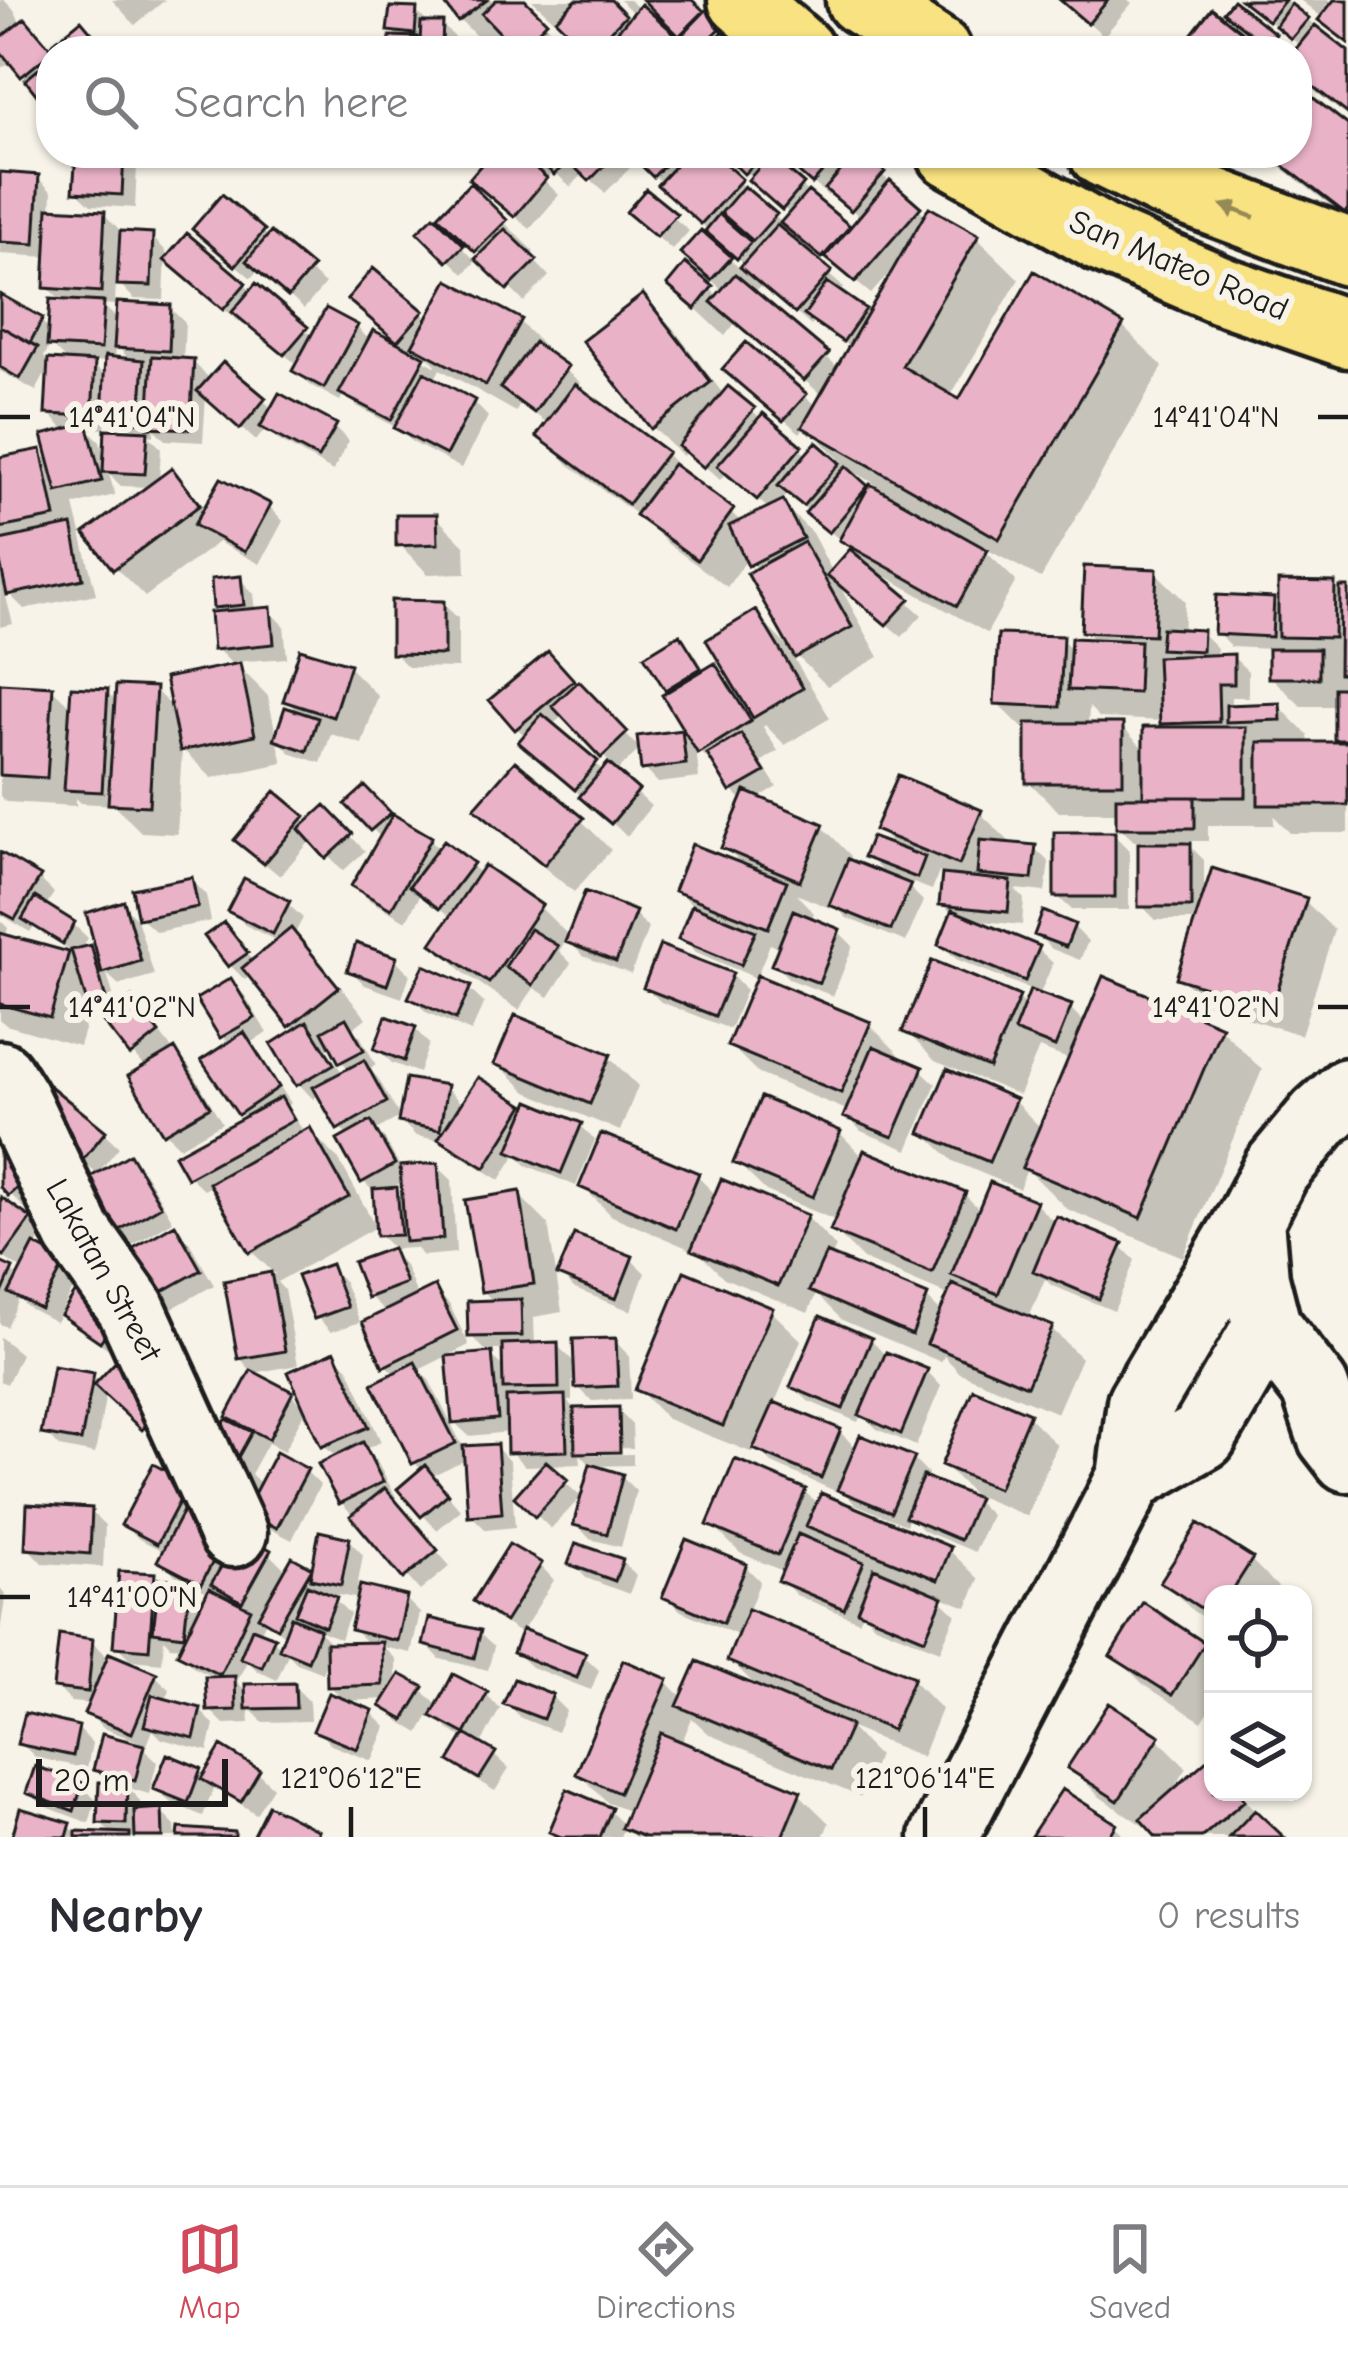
<!DOCTYPE html>
<meta charset="utf-8">
<style>
:root{--surface:#fff;--page:#f7f7f7;--text:#2b2b33;--muted:#7c7c81;--line:#e1e1e2;--accent:#d1495b}
body{margin:0;font-family:"Comic Neue",sans-serif;background:var(--page);color:var(--text)}
.controls{position:absolute;right:36px;bottom:36px;display:grid;overflow:hidden;border-radius:24px;box-shadow:0 3px 9px #0004}
.controls button{width:108px;height:108px;display:grid;place-items:center;padding:0;border:0;border-bottom:3px solid var(--line);background:var(--surface);color:var(--text);font:60px sans-serif}
.scale{position:absolute;left:36px;bottom:30px;width:192px;box-sizing:border-box;padding-left:12px;border:6px solid #1c1c1c;border-top:0;font-size:33px;line-height:42px;white-space:nowrap;color:#1c1c1c;-webkit-text-stroke:9px #f7f3e8;paint-order:stroke}
.list{margin:0;padding:0;list-style:none}
h2{display:flex;justify-content:space-between;align-items:center;height:156px;margin:0;padding:0 48px;font-size:51px}
h2 small{font-size:39px;font-weight:400;color:var(--muted)}
.icon{flex:none;width:66px;height:66px;fill:none;stroke:currentColor;stroke-width:2;stroke-linecap:round;stroke-linejoin:round}
.map{position:relative;flex:none;width:1348px;height:1837px;overflow:hidden}
.search{position:absolute;background:var(--surface);box-shadow:0 3px 9px #0004;left:36px;right:36px;top:36px;height:132px;display:flex;align-items:center;gap:30px;box-sizing:border-box;padding:0 42px;border-radius:48px;color:var(--muted);font-size:45px}
.sheet{height:348px;background:var(--surface)}
nav{display:flex;justify-content:space-around;align-items:center;box-sizing:border-box;height:168px;border-top:3px solid var(--line);background:var(--surface);font-size:33px;color:var(--muted)}
nav a{display:grid;justify-items:center;gap:6px}
nav .on{color:var(--accent)}
.map>svg:first-child{display:block}
</style>
<div class="map">
<svg width="1348" height="1837" viewBox="0 0 1348 1837">
<rect width="100%" height="100%" fill="#f7f3e8"/>
<filter id="ink" filterUnits="userSpaceOnUse"><feTurbulence type="fractalNoise" baseFrequency=".00833" numOctaves="2"/><feDisplacementMap in="SourceGraphic" scale="24" xChannelSelector="R" yChannelSelector="G"/><feConvolveMatrix kernelMatrix="1 2 1 2 8 2 1 2 1" color-interpolation-filters="sRGB"/></filter>
<g filter="url(#ink)">
<path fill="#0003" fill-rule="evenodd" d="M0,0H4L15,11L21,25L51,51V108L13,63L0,68Z
M112,0H165L135,25Z
M446,0H521L572,51H521L507,36L489,49L460,20Z
M532,0H606L629,22L635,15L620,0H629L689,51H592L568,28L566,31Z
M646,0H688L704,16L732,27L704,51L698,45L695,48Z
M1063,0H1128L1132,3L1104,36Z
M1242,0H1285L1348,54V117L1317,93L1297,73V53L1302,47Z
M1300,0H1329L1334,5L1338,0H1348V45L1323,18Z
M416,11L430,25H442L457,39L456,51H392L399,39L391,30Z
M1241,26L1274,36L1288,50L1273,51Z
M1297,89L1348,128V219L1263,153H1297Z
M79,153H124L137,166L135,208L91,205L76,191Z
M495,153H615L630,168L605,193L584,173L570,187L554,171L545,181L559,195L530,229L488,193Z
M633,153H708L783,224L791,215L727,153H866L863,157L927,217L977,238L1019,279L950,397L960,403L1122,326L1163,367L1041,578L980,546L1016,581L987,633L878,572L877,575L922,615L902,637L838,583L879,657L827,686L792,651L758,571L748,558L727,587L668,544L644,520L569,465L540,436L549,424L520,404L516,412L440,369L434,381L474,402L488,417L461,468L412,442L399,429L357,406L344,393L340,401L310,385L296,371L298,366L243,318L239,322L183,274L244,285L314,337L357,327L370,341L406,348L366,313H422L429,321L520,322L549,351L547,355L581,383L576,389L666,454L697,485L743,523L770,510L727,472L720,480L688,451L682,456L653,427L643,298L672,327L724,395L752,411L808,456L816,447L839,465L842,462L806,426L800,433L741,383L805,396L817,407L823,396L736,322L725,336L671,285L686,267L719,297L724,292L684,253L730,259L741,270L746,265L691,214ZM787,159L828,196L832,192L861,218L851,231L779,167ZM791,229L871,294L893,269L896,270L869,316L839,294L844,288L785,235ZM762,284L811,326L815,322L851,348L839,368L754,294ZM418,347L436,365L435,366L412,354ZM847,468L874,483L870,492L846,470ZM789,492L824,527L853,550L833,573L812,533L781,502Z
M0,175L38,178L52,192L51,211L104,214L118,228V234L151,236L166,251L164,300L134,299L116,280L115,305L102,304L119,321L170,308L185,323L183,361L193,362L207,376V385L223,366L273,409L335,427L349,441L333,471L278,440L266,428L256,441L206,396L203,442L165,440L154,429V436L148,435L161,448L159,481L172,472L207,509L269,506L283,521L260,564L218,542L145,597L116,568L151,487L121,486L109,474L115,495L74,505L96,594L24,609L4,589L13,624L0,627V574L7,581L0,562V461L40,452L53,465L67,432L48,413L51,363L36,391L0,371V297L41,321L51,331L63,303L47,287L49,257L0,254ZM50,345L69,363L48,362L44,357ZM116,345L132,362L115,360ZM90,361L108,362L107,378ZM106,420L119,432L105,460L100,441L87,428L105,429Z
M470,188L534,252L530,256L549,276L524,302L480,259L482,256L442,216Z
M646,193L689,231L672,250L645,226Z
M222,198L325,284L304,309L259,269L251,278L210,243Z
M434,220L476,261L464,274L422,232Z
M436,517L465,546L466,573L428,574L399,544Z
M1155,572L1185,601L1183,632L1202,633L1217,648L1216,658L1233,657L1248,671V697H1231V708L1279,706L1308,735L1309,745H1343L1337,739V706H1301L1271,677V649L1231,647L1217,632L1272,600L1281,609L1333,585L1339,590H1348V833H1290L1274,816V825H1208V841H1185L1204,860V897L1305,901L1334,930L1301,1035L1209,1006L1180,977L1198,920H1156L1141,905V841H1134L1119,827V812H1059L1029,782L1027,732L997,703L1061,639L1073,651L1096,642L1084,630ZM1089,707L1100,718L1163,721L1170,730L1146,751L1121,726H1088Z
M240,579L254,594L256,611L269,610L284,625L287,658L234,662L268,696L277,739L302,716L286,700L349,667L378,696L362,744L331,734L321,763L292,754L277,739L283,763L212,778L182,749L177,834L141,832L114,805L81,803L76,798V806L6,802L0,796V686L52,689L73,709L107,692L117,702L155,690L175,710L235,667L216,648L223,614L216,607Z
M443,604L458,618V668L408,667L394,653Z
M755,614L792,651L790,652L830,718L785,745L765,725L763,727L778,751L761,762L777,787L756,799L822,826L851,856L849,862L890,879L867,856L898,850L878,830L980,813L1010,842L1008,845L1034,848L1049,862L1045,892L1015,889L1024,899L1022,925L973,920L1038,949L1053,963L1039,996L1070,1008L1086,1024L1220,1028L1262,1070L1183,1257L1067,1209L1027,1169L1019,1189L953,1161L923,1132L1014,1101L1042,1129L1071,1060L1039,1048L1019,1095L935,1061L906,1031L1019,998L1026,1006L1032,990L956,959L941,944L953,915L942,903L945,874L939,872L932,890L900,878L923,901L906,942L847,918L832,903L830,908L796,894L814,913L811,920L839,932L853,946L833,996L789,979L775,964L781,949L770,944L756,978L696,952L682,938L695,907L677,890L746,868L725,848L744,802L732,790L723,775L696,747L699,778L658,783L644,768L681,733L694,746L672,693L667,688L680,637L694,652L706,672L715,667L736,689Z
M562,669L640,749L615,773L651,806L627,836L536,756L526,737L517,728ZM564,715L611,764L605,772L551,726Z
M515,765L582,821L611,850L574,892L507,837L478,808Z
M365,790L391,817L430,839L441,850L445,844L481,874L540,907L570,937L634,913L648,928L631,974L583,956L567,939L559,951L571,963L549,997L534,988L519,1010L464,973L435,943L452,918L421,894L406,921L369,900L355,886L382,839L349,804Z
M275,795L308,824L325,809L365,851L343,871L312,839L280,876L253,854Z
M1114,835L1129,850V910H1072L1057,896Z
M0,856L39,878L54,893L45,907L73,924L88,938L81,951L90,948L102,960L123,905L137,919L154,975L119,985L107,974L118,1012L132,1001L146,1015L174,1052L189,1066L222,1123L180,1147L165,1132L146,1068L91,1006L79,1046L6,1025L0,1020V920L8,928L5,938L78,956L34,926L30,932L0,914Z
M191,880L206,895L211,921L156,932L141,918Z
M288,904L303,918L294,935L320,961L366,1018L352,1029L360,1036L376,1065L369,1069L378,1078L400,1117L376,1130L385,1139L401,1169L437,1166L452,1180L456,1253L423,1256L415,1248L394,1249L379,1235L376,1194L363,1181L349,1137L339,1128L320,1094L313,1099L299,1084L297,1031L251,975L245,980L230,965L224,925L254,962L279,942L245,925L231,910ZM333,1044L341,1061L350,1070L344,1076L327,1049ZM404,1181L405,1200L392,1187Z
M1073,926L1088,941L1080,960L1052,949L1037,935Z
M395,959L410,974L402,998L365,985L351,971Z
M731,975L746,990L730,1029L661,1002L646,988Z
M231,982L245,996L267,1033L251,1043L291,1103L286,1106L305,1133L309,1130L339,1160L376,1227L277,1282L284,1290L298,1365L253,1373L240,1358L228,1283L275,1274L251,1251L213,1185L204,1190L189,1176L246,1119L240,1113L230,1044L222,1036Z
M469,989L484,1003L471,1032L426,1012L412,997Z
M870,1025L899,1054L897,1059L921,1070L936,1084L908,1150L861,1131L847,1116L849,1111L759,1074L730,1045Z
M415,1029L429,1044L419,1073L392,1063L377,1048Z
M609,1057L638,1086L620,1131L527,1092L497,1063Z
M446,1088L463,1105L522,1108L527,1113L580,1126L595,1140L576,1186L526,1165L516,1154L500,1180L456,1153L444,1141L416,1136L401,1121Z
M43,1129L104,1133L119,1147L97,1174Z
M840,1133L864,1158L866,1154L965,1195L981,1211L1035,1203L1056,1224L1121,1246L1135,1260L1114,1311L1051,1285L1045,1279L1028,1319L1052,1329L1081,1358L1057,1413L960,1373L944,1356L941,1362L842,1320L816,1294L808,1313L724,1278L699,1253L612,1216L582,1186L697,1176L717,1196L807,1217L836,1247L831,1258L927,1298L943,1314L950,1296L863,1259L834,1230L837,1221L766,1191L736,1162Z
M130,1158L144,1172L173,1221L114,1256L99,1242Z
M56,1179L24,1208L0,1183Z
M519,1195L548,1224L562,1312L534,1317L535,1346L557,1345L577,1365L615,1341L629,1356L631,1399L592,1401L572,1381V1401H567L577,1411L618,1410L632,1425L633,1448L588,1449V1455L633,1454V1465L592,1466L580,1454L581,1464L525,1466L510,1451V1432L469,1436L454,1422L490,1355L471,1336L495,1303L483,1291ZM486,1350H505L506,1370Z
M1,1201L29,1220L43,1235L34,1248L79,1278L62,1310L136,1324L116,1354L79,1329L62,1311L56,1322L27,1307L19,1299L7,1327L0,1324V1265L11,1270L20,1279L24,1271L0,1255Z
M175,1228L189,1242L214,1285L173,1308L158,1294Z
M391,1251L405,1266L418,1297L434,1289L449,1304L469,1345L419,1370L429,1380L464,1449L496,1447L510,1462L515,1527L486,1530L471,1515L467,1459L431,1476L461,1510L437,1530L423,1515V1471L415,1463L396,1375L386,1365L387,1313L369,1296Z
M631,1259L645,1273L631,1311L575,1289L561,1275Z
M330,1267L344,1282L360,1322L331,1332L317,1317Z
M771,1311L801,1340L774,1405L840,1432L857,1449L913,1459L928,1474L925,1480L976,1501L991,1515L975,1552L924,1531L909,1517L906,1525L855,1504L837,1486L835,1491L772,1463L756,1447L753,1453L667,1419L638,1389Z
M0,1337L21,1354L7,1384L0,1381Z
M871,1340L885,1355L927,1371L941,1386L916,1446L877,1429L861,1414L858,1422L808,1401L793,1386Z
M334,1354L349,1369L381,1442L365,1449L376,1460L396,1497L392,1499L450,1566L420,1591L341,1502L337,1458L324,1446Z
M120,1361L159,1442L106,1393L95,1454L59,1447L44,1432L92,1376L100,1383Z
M252,1374L292,1395L306,1409L284,1451L268,1443L251,1474L262,1485L306,1471L320,1485L292,1540L263,1525L211,1454Z
M1028,1416L1057,1445L1027,1516L973,1494L944,1465Z
M546,1465L581,1497L551,1529L518,1497Z
M154,1468L269,1553L287,1571L293,1561L314,1573L349,1540L363,1555L357,1588L406,1599L420,1613L411,1653L383,1647L396,1659V1685L422,1690L439,1707L486,1694L500,1709L480,1746L494,1755L509,1769L495,1791L468,1775L453,1760L466,1739L449,1730L431,1712L419,1733L398,1720L384,1706L388,1699L345,1701L330,1686V1655L322,1673L297,1663L288,1654L277,1680L258,1671L247,1661L237,1682L248,1693L294,1686L309,1701L310,1721L263,1722L249,1708L250,1723L224,1724L209,1709L219,1680L195,1668L180,1654L183,1647L170,1646L164,1639L162,1663L131,1660L117,1646L153,1576L159,1581L189,1584L206,1601L209,1593L175,1575L161,1560L165,1552L139,1539L124,1524ZM328,1593L360,1599L353,1629L369,1645L333,1646L317,1629L340,1639L350,1614ZM266,1621L287,1637L282,1649L273,1640L260,1634Z
M622,1477L636,1491L621,1547L590,1539L576,1524Z
M804,1491L819,1505L949,1550L979,1579L967,1607L936,1595L956,1614L940,1651L875,1625L863,1613L859,1621L796,1595L782,1580L785,1572L740,1553L711,1524Z
M90,1511L105,1525L103,1567L42,1563L28,1548Z
M1251,1560L1280,1589L1277,1594H1213V1624L1193,1611L1164,1582Z
M622,1561L636,1576L629,1594L586,1578L572,1563Z
M540,1565L554,1580L522,1632L584,1656L599,1670L591,1690L531,1667L516,1653L523,1635L492,1615L477,1601Z
M746,1567L760,1581L749,1610L912,1679L941,1709L922,1757L849,1727L878,1756L861,1797L710,1735L692,1718L681,1744L799,1794L829,1823L823,1837H635L624,1826L620,1837H558L552,1831L610,1811L625,1826L631,1812L608,1803L579,1774L666,1681L684,1699L760,1690L730,1660L740,1636L681,1611L666,1596Z
M0,1589L6,1594L0,1631Z
M479,1633L494,1647L488,1670L440,1659L426,1644Z
M91,1641L110,1660L155,1675L170,1690L165,1701L200,1710L214,1725L208,1751L162,1739L153,1730L145,1750L157,1762L149,1794L128,1788L140,1801V1812H161L175,1826L176,1837H15L69,1826L77,1834L113,1835L100,1822L112,1785L96,1769L138,1746L139,1742L103,1728L88,1713L92,1704L71,1702L57,1687Z
M1203,1645L1213,1655V1705L1202,1722L1143,1684L1114,1655Z
M551,1696L566,1711L557,1732L521,1718L507,1704Z
M371,1712L386,1727L372,1761L331,1745L317,1730Z
M78,1728L92,1743L87,1769L35,1757L21,1743Z
M1158,1739L1187,1768L1171,1793L1213,1767V1792H1238L1280,1837H1160L1100,1797L1071,1768Z
M200,1771L206,1777L258,1773L273,1787L256,1814L214,1787L203,1816L171,1803L156,1789Z
M82,1786L96,1800L89,1823L44,1806L29,1792Z
M1062,1793L1116,1827L1126,1837H1036Z"/>
<path fill="#eab2c7" stroke="#1c1c1c" stroke-width="3" d="M442,0H487L458,22Z
M496,0H525L547,22L517,51L482,14Z
M576,0H611L626,15L591,51H587L556,20Z
M643,0H692L704,11L679,36Z
M1060,0H1108L1088,24Z
M1233,0L1276,34L1266,46L1223,12Z
M1241,0H1285L1268,21Z
M1334,0H1348V43L1318,20Z
M641,4L681,39L670,51H611L605,45Z
M712,4L729,20L699,49L683,34Z
M1291,4L1309,18L1291,39L1275,26Z
M390,7L417,8L415,34L387,31Z
M1212,8L1257,44L1252,51H1198L1186,41Z
M25,18L53,51L21,77L0,51V38Z
M81,20L107,51H58L52,44Z
M734,21L759,51H704Z
M421,22H443L442,44L420,43Z
M1315,25L1348,51V114L1297,74V51H1294Z
M549,32L570,51H532Z
M390,36L417,37V51H389Z
M51,59V113L25,80Z
M1297,85L1348,125V209L1345,213L1267,153H1297Z
M76,153H124L122,195L73,192Z
M491,153H518L547,178L514,217L469,179Z
M532,153H576L554,175Z
M579,153H617L589,181L569,162Z
M629,153H676L653,177Z
M687,153H713L742,179L701,224L657,185Z
M723,153H765L744,174Z
M777,153H839L812,184Z
M856,153H863L885,172L851,211L825,189Z
M770,155L804,184L782,210L748,180Z
M0,172L39,175L35,244L0,242Z
M890,180L921,207L855,282L825,257Z
M470,183L507,220L475,252L438,216Z
M744,186L777,214L753,241L721,213Z
M646,189L677,214L656,237L626,212Z
M808,191L850,226L822,258L780,223Z
M222,194L265,230L235,266L192,229Z
M929,207L979,235L902,366L959,399L1034,271L1124,324L999,539L802,427Z
M48,208L105,211L101,292L44,288Z
M719,214L751,242L737,259L705,231Z
M434,216L464,245L447,262L417,232Z
M777,225L832,271L795,314L740,267Z
M505,229L537,260L507,290L475,259Z
M701,230L732,257L711,280L680,253Z
M120,231L153,233L151,286L117,285Z
M271,232L313,267L288,297L246,261Z
M187,233L246,283L223,310L164,260Z
M685,263L713,286L695,309L667,285Z
M373,268L424,311L397,342L347,299Z
M735,274L829,353L804,381L711,302Z
M448,280L522,319L486,385L412,346Z
M827,282L866,309L843,342L804,315Z
M256,283L308,327L284,355L232,312Z
M0,294L43,318L30,343L0,326Z
M643,294L711,382L651,429L582,341Z
M50,299L104,302L101,349L47,346Z
M117,302L171,305L169,351L114,348Z
M326,308L358,325L324,388L292,371Z
M0,326L38,347L20,379L0,367Z
M373,330L425,357L391,420L339,393Z
M534,342L568,366L534,413L500,388Z
M746,342L807,394L783,421L722,369Z
M105,356L144,360L140,422L102,420Z
M152,356L194,359L190,429L148,427Z
M48,359L95,362L92,416L45,414Z
M223,362L266,398L240,429L197,391Z
M424,372L475,400L446,455L394,428Z
M575,384L668,452L628,504L536,436Z
M728,386L755,408L704,468L678,446Z
M279,393L337,424L318,458L260,427Z
M763,413L802,446L757,500L717,466Z
M87,423L102,481L57,492L42,435Z
M105,429L148,431L145,474L103,472Z
M816,442L840,463L803,506L778,486Z
M41,449L55,517L0,528V457Z
M673,464L734,509L697,560L635,515Z
M846,466L868,486L829,533L805,513Z
M172,468L200,505L113,570L84,533Z
M221,478L271,504L245,552L194,525Z
M870,484L988,550L957,606L839,540Z
M783,500L803,538L748,566L729,526Z
M396,514H437L438,544L396,546Z
M72,525L83,579L7,595L0,562V540Z
M804,542L852,627L795,658L747,573Z
M850,549L910,599L886,625L827,575Z
M1084,566L1157,569L1154,635L1081,632Z
M241,576L244,605L213,608L211,579Z
M1278,581L1335,582L1334,638L1278,637Z
M1340,587H1348V674H1339Z
M1216,595L1274,598L1272,637L1214,634Z
M391,600L444,601V655L391,654Z
M271,607L274,644L213,650L210,612Z
M756,610L803,688L753,718L706,640Z
M1162,628L1203,630L1202,651L1160,649Z
M680,634L701,668L665,690L644,656Z
M998,634L1063,636L1060,707L994,704Z
M1071,638L1140,641L1138,693L1068,690Z
M300,649L350,664L333,717L283,701Z
M1268,649H1319V678H1268Z
M548,651L574,680L515,730L489,700Z
M1234,654V684H1218L1219,722L1160,724L1157,657Z
M240,663L255,735L180,751L165,678Z
M715,663L751,721L698,754L662,695Z
M579,681L628,732L601,758L552,706Z
M0,683L53,686L47,778L0,775Z
M116,685L156,687L149,806L108,804Z
M71,687L108,689L102,792L64,790Z
M1334,688H1348V740H1334Z
M1280,703L1281,720L1226,722V705Z
M285,707L318,718L307,751L274,740Z
M542,714L598,761L575,790L518,742Z
M1026,723H1123V783H1026Z
M1143,727H1246V797H1143Z
M682,730L686,764L641,770L637,736Z
M741,734L765,772L730,792L707,754Z
M1258,742H1348V805H1258Z
M515,761L584,818L544,865L474,808Z
M608,763L639,790L611,824L579,797Z
M898,775L982,810L959,865L874,830Z
M365,786L391,813L370,831L345,804Z
M275,791L305,816L264,864L234,840Z
M745,791L824,824L800,881L721,848Z
M1116,797H1195V828H1116Z
M325,805L353,834L326,859L299,829Z
M393,814L432,837L391,909L351,886Z
M1054,832H1115V897H1054Z
M871,837L925,857L917,878L863,857Z
M444,840L474,863L439,909L409,886Z
M980,840L1036,845L1032,879L977,874Z
M1138,843H1191V907H1138Z
M692,844L787,881L768,928L674,891Z
M0,852L41,876L15,919L0,911Z
M848,859L911,884L891,930L829,905Z
M484,865L542,905L489,983L431,944Z
M1212,868L1307,898L1272,1008L1176,978Z
M942,874L1011,881L1008,912L939,905Z
M192,877L198,907L138,919L132,889Z
M244,878L290,901L273,934L227,911Z
M585,891L636,911L616,962L565,942Z
M35,897L75,922L63,944L22,919Z
M124,901L141,961L102,973L86,913Z
M692,905L756,931L741,965L678,939Z
M793,910L840,929L819,983L771,965Z
M952,910L1040,946L1025,981L938,945Z
M1043,911L1075,924L1066,947L1034,935Z
M224,922L248,953L228,967L204,936Z
M291,928L339,987L289,1027L242,968Z
M530,929L558,946L533,985L505,967Z
M0,933L69,952L50,1018L0,1004Z
M356,943L397,957L387,985L347,971Z
M91,945L107,1003L89,1009L71,950Z
M660,945L733,973L715,1016L643,988Z
M932,960L1020,996L989,1068L902,1032Z
M424,965L471,986L456,1019L408,998Z
M757,975L871,1022L841,1093L727,1046Z
M1103,976L1222,1026L1141,1218L1022,1168Z
M231,978L255,1018L220,1038L196,999Z
M1030,990L1072,1005L1055,1047L1014,1031Z
M132,997L159,1033L130,1056L102,1020Z
M515,1015L611,1054L590,1104L494,1064Z
M386,1016L416,1027L404,1061L374,1049Z
M346,1018L364,1050L339,1063L322,1031Z
M307,1021L334,1064L296,1086L271,1044Z
M244,1032L279,1087L238,1115L201,1060Z
M873,1046L923,1067L893,1137L843,1117Z
M175,1048L210,1107L163,1134L128,1076Z
M364,1060L387,1102L337,1130L313,1087Z
M947,1069L1016,1099L989,1162L920,1133Z
M478,1077L524,1105L485,1168L438,1139Z
M406,1078L447,1085L440,1130L398,1122Z
M49,1085L106,1131L81,1162L25,1115Z
M281,1097L294,1120L187,1178L174,1155Z
M761,1097L841,1131L813,1197L733,1163Z
M529,1101L582,1123L561,1173L508,1151Z
M371,1121L395,1164L361,1183L337,1140Z
M310,1127L349,1197L249,1253L209,1183Z
M0,1131L44,1163L8,1196L0,1187Z
M601,1133L699,1173L676,1229L579,1187Z
M864,1150L966,1192L932,1273L830,1231Z
M130,1154L161,1206L97,1243L66,1191Z
M438,1163L443,1239L405,1242L400,1166Z
M721,1179L808,1215L778,1286L691,1250Z
M990,1182L1037,1201L998,1294L951,1275Z
M397,1187L401,1235L376,1236L373,1189Z
M520,1191L534,1284L481,1292L465,1200Z
M1,1197L31,1218L4,1256L0,1253Z
M1056,1216L1123,1243L1099,1299L1033,1271Z
M175,1224L201,1270L156,1295L130,1250Z
M574,1234L633,1256L616,1299L557,1275Z
M34,1244L66,1261L41,1309L9,1293Z
M392,1248L406,1283L367,1298L353,1262Z
M826,1253L928,1295L912,1335L809,1291Z
M0,1262L13,1268L0,1298Z
M331,1264L347,1307L314,1319L297,1276Z
M684,1271L773,1308L723,1426L635,1390Z
M271,1272L285,1351L238,1359L224,1281Z
M83,1281L124,1307L100,1342L61,1315Z
M952,1284L1053,1326L1027,1386L927,1344Z
M435,1286L457,1330L383,1367L362,1322Z
M521,1299L522,1336L468,1337L467,1301Z
M820,1316L872,1338L843,1409L790,1387Z
M616,1338L618,1386L575,1388L573,1339Z
M558,1342L559,1388L503,1389L502,1344Z
M335,1351L369,1427L321,1447L288,1372Z
M492,1352L498,1419L452,1423L446,1356Z
M886,1352L928,1369L901,1434L859,1415Z
M120,1357L168,1403L142,1430L94,1385Z
M415,1362L456,1443L412,1464L372,1384Z
M53,1366L94,1373L81,1441L41,1434Z
M251,1370L293,1392L269,1439L226,1417Z
M973,1389L1030,1413L998,1489L941,1465Z
M565,1395L567,1451L507,1453L506,1397Z
M774,1402L841,1429L821,1478L753,1449Z
M619,1407L620,1452L575,1453L574,1408Z
M226,1419L252,1432L232,1468L208,1455Z
M860,1435L915,1457L891,1512L837,1490Z
M363,1442L383,1482L339,1504L318,1464Z
M497,1444L502,1513L468,1516L463,1446Z
M276,1452L308,1469L277,1528L245,1511Z
M735,1459L806,1489L778,1555L707,1525Z
M546,1461L568,1480L535,1517L514,1497Z
M153,1464L189,1483L157,1544L121,1525Z
M590,1464L623,1474L607,1534L573,1525Z
M425,1465L448,1494L421,1517L397,1489Z
M923,1476L978,1498L960,1540L905,1517Z
M385,1488L438,1550L403,1579L350,1516Z
M821,1493L951,1547L938,1580L806,1526Z
M27,1504L92,1508L90,1554L25,1549Z
M184,1509L229,1532L201,1584L157,1561Z
M1198,1523L1253,1558L1230,1594H1213V1616L1160,1582Z
M319,1531L350,1538L341,1585L310,1579Z
M241,1533L271,1550L242,1602L211,1584Z
M798,1534L864,1562L844,1609L778,1581Z
M686,1539L747,1564L723,1623L662,1597Z
M576,1543L623,1559L615,1581L568,1564Z
M509,1544L542,1563L505,1622L473,1601Z
M292,1557L312,1568L277,1628L258,1617Z
M874,1568L943,1597L925,1639L857,1611Z
M119,1571L155,1573L149,1650L113,1647Z
M159,1578L190,1581L184,1636L153,1632Z
M307,1585L337,1597L325,1627L295,1614Z
M360,1585L407,1596L397,1641L350,1630Z
M209,1588L251,1609L220,1675L177,1654Z
M1143,1602L1205,1643L1172,1695L1110,1656Z
M748,1609L914,1677L892,1730L727,1661Z
M291,1617L320,1629L308,1661L279,1649Z
M429,1618L481,1630L474,1658L423,1645Z
M252,1628L275,1637L262,1667L240,1658Z
M522,1629L586,1653L577,1678L513,1653Z
M59,1634L93,1639L88,1692L53,1688Z
M382,1642L383,1685L327,1687L326,1643Z
M109,1653L157,1673L132,1733L84,1714Z
M623,1660L668,1679L619,1793L576,1774Z
M697,1661L851,1725L831,1770L677,1706Z
M400,1674L424,1687L404,1720L380,1706Z
M453,1674L488,1692L465,1734L431,1716Z
M235,1676L236,1710L207,1711L205,1677Z
M514,1679L553,1694L543,1719L503,1704Z
M295,1683L296,1708L246,1709L245,1684Z
M329,1693L373,1710L357,1749L313,1731Z
M152,1695L201,1708L194,1738L144,1726Z
M1109,1703L1160,1736L1118,1801L1067,1768Z
M25,1713L79,1726L73,1756L17,1744Z
M661,1733L801,1791L782,1837H644L621,1828Z
M102,1734L144,1745L135,1781L93,1770Z
M465,1734L496,1752L479,1779L449,1761Z
M221,1746L260,1770L241,1802L201,1779Z
M167,1754L201,1768L188,1803L153,1789Z
M1208,1759L1213,1764V1792H1238L1245,1800L1202,1837H1156L1140,1819Z
M35,1766L83,1783L74,1811L26,1793Z
M99,1782L127,1783L126,1824L97,1823Z
M567,1789L612,1808L600,1837H561L549,1832Z
M1062,1789L1117,1824L1109,1837L1031,1836Z
M268,1805L319,1831L316,1837H252Z
M20,1808L71,1823L67,1837H12Z
M162,1808L163,1837H135L134,1810Z
M1255,1810L1284,1837H1229Z
M179,1828L235,1832V1837H178Z
M76,1831L130,1833V1837H76Z"/>
<g fill="none" stroke-linecap="round" stroke-linejoin="round">
<defs>
<path id="minor" d="M0,1075L15,1099L78,1233L131,1308L233,1533
M1250,1220L1255,1279L1267,1326L1315,1388L1331,1436L1348,1458
M1131,1477L1203,1436L1267,1326
M944,1837L1131,1477L1141,1403L1250,1220L1276,1170L1321,1116L1348,1092"/>
<path id="primary" d="M742,0L800,51
M860,0L937,51
M951,153L1103,239L1221,290L1348,334
M1103,153L1162,182L1348,252"/>
</defs>
<use href="#minor" stroke="#1c1c1c" stroke-width="75"/>
<use href="#primary" stroke="#1c1c1c" stroke-width="75"/>
<use href="#minor" stroke="#f7f3e8" stroke-width="66"/>
<use href="#primary" stroke="#f8e281" stroke-width="66"/>
</g>
<defs><path id="oneway-solid" d="M-6-.8H1V-3.2L6.5 0L1 3.2V.8H-6Z" transform="scale(3)"/></defs>
<use fill="#958954" href="#oneway-solid" transform="translate(1238 211) rotate(-159)"/>
</g>
<path fill="none" stroke="#1c1c1c" stroke-width="4.5" d="M0,417H30M1318,417H1348M0,1007H30M1318,1007H1348M0,1597H30M351,1807V1837M925,1807V1837"/>
<g text-anchor="middle" dominant-baseline="central" stroke-width="12" stroke-linejoin="round" paint-order="stroke">
<g font-size="33" fill="#1c1c1c" stroke="#f7f3e8">
<text transform="translate(1179 265) rotate(23)">San Mateo Road</text>
<text transform="translate(104 1270) rotate(61)">Lakatan Street</text>
</g>
</g>
<g font-size="30" text-anchor="middle" fill="#1c1c1c" stroke="#f7f3e8" stroke-width="12" stroke-linejoin="round" paint-order="stroke">
<text x="132" y="427">14°41'04"N</text>
<text x="1216" y="427">14°41'04"N</text>
<text x="132" y="1017">14°41'02"N</text>
<text x="1216" y="1017">14°41'02"N</text>
<text x="132" y="1607">14°41'00"N</text>
<text x="351" y="1788">121°06'12"E</text>
<text x="925" y="1788">121°06'14"E</text>
</g>
</svg>
<div class="controls">
<button><svg class="icon" aria-label="locate" viewBox="0 0 24 24"><circle cx="12" cy="12" r="6"/><path d="M12 2v4M12 18v4M2 12h4M18 12h4"/></svg></button>
<button><svg class="icon" aria-label="layers" viewBox="0 0 24 24"><path d="M12 4l9 5-9 5-9-5zM3 14l9 5 9-5"/></svg></button>
</div>
<div class="scale">20 m</div>
<div class="search"><svg class="icon" aria-label="search" viewBox="0 0 24 24"><circle cx="10" cy="10" r="6"/><path d="M15 15l6 6"/></svg>Search here</div>
</div>
<section class="sheet">
<h2>Nearby<small>0 results</small></h2>
<ul class="list">
</ul>
</section>
<nav>
<a class="on"><svg class="icon" aria-label="map" viewBox="0 0 24 24"><path d="M3 6l6-2 6 2 6-2v14l-6 2-6-2-6 2zM9 4v14M15 6v14"/></svg>Map</a>
<a><svg class="icon" aria-label="directions" viewBox="0 0 24 24"><path d="M12 3l9 9-9 9-9-9zM9 14v-3h6M13 9l2 2-2 2"/></svg>Directions</a>
<a><svg class="icon" aria-label="saved" viewBox="0 0 24 24"><path d="M7 4h10v16l-5-4-5 4z"/></svg>Saved</a>
</nav>
